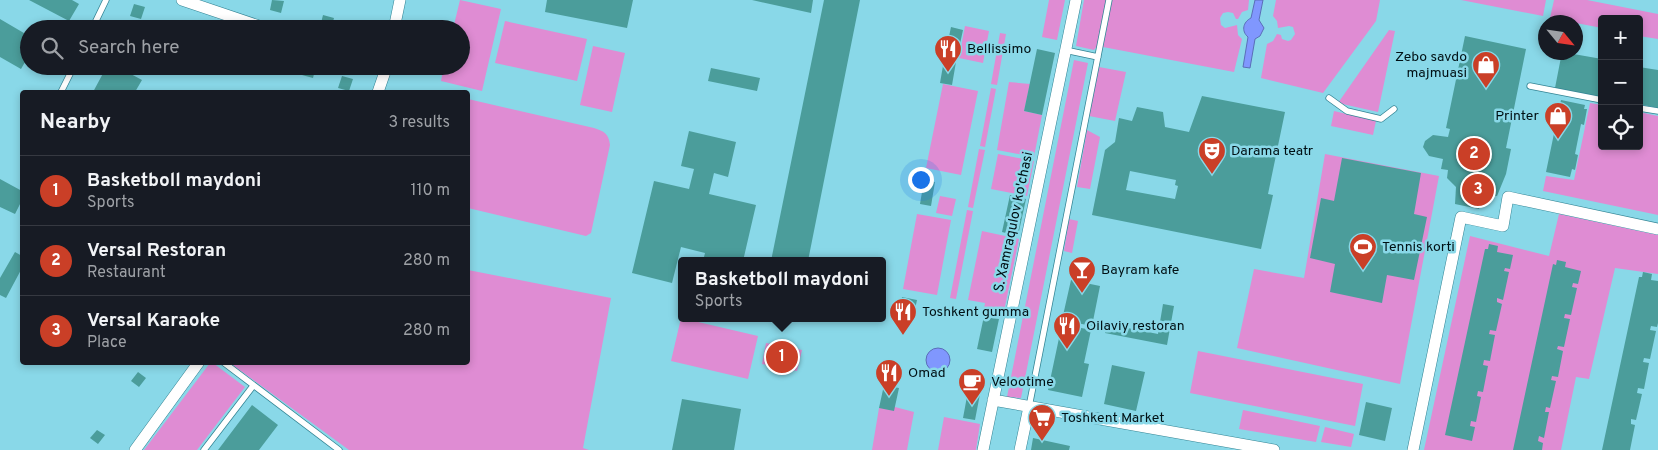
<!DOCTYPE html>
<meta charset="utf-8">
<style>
:root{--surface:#171b24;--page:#20242c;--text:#f1f3f6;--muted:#9ea1a6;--line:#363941;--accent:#ca3f27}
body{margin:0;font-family:Overpass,sans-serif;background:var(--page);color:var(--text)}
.controls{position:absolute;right:15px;top:15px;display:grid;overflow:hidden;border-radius:5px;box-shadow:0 2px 8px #0003}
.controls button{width:45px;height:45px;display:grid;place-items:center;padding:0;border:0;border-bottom:1px solid var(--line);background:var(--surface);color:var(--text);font:25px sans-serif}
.compass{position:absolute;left:1538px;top:15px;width:45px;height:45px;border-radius:50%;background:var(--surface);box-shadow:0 2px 8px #0003;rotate:119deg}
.you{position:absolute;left:920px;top:179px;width:18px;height:18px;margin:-12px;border:4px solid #fff;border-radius:50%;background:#1a73e8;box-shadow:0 0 0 8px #1a73e833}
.badge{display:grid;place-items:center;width:32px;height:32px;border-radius:50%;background:var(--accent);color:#fff;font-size:16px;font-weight:700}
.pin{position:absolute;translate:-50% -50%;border:2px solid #fff;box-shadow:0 1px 5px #0006}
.popup{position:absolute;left:678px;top:257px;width:208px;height:65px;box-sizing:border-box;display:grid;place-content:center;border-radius:5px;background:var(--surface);filter:drop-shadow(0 1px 4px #0005);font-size:16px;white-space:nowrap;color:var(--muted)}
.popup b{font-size:19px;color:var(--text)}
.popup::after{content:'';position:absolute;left:50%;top:100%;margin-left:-10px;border:10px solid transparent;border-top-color:var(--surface)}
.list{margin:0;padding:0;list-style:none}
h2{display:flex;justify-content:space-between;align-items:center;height:65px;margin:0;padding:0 20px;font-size:21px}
h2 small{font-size:16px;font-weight:400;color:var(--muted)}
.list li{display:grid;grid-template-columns:32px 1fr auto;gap:15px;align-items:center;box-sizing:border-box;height:70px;padding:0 20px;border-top:1px solid var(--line)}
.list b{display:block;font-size:19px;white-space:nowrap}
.list p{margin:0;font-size:16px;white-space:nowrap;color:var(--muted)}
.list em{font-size:16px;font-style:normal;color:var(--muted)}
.icon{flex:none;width:28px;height:28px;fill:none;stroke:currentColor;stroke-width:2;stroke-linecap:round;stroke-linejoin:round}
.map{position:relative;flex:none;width:1658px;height:450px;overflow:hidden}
.search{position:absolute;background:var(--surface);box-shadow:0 2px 8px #0003;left:20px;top:20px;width:450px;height:55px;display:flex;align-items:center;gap:12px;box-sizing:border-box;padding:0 18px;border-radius:28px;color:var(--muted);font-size:19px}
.panel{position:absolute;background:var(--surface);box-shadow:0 2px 8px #0003;left:20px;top:90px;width:450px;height:275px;border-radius:5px}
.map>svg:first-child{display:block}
</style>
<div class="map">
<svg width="1658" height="450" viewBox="0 0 1658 450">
<rect width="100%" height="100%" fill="#89d8e8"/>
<path fill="#df8cd3" d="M460,0L501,9L482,91L441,81L444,66H461V29H453Z
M1049,0H1065L1057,40L1042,37Z
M1084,0H1107L1098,45L1094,50L1076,46Z
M1112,0H1249L1248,10L1242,12L1238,19H1236L1233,13L1228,12L1223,13L1220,18L1221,25L1225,28L1237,25L1238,35L1242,39L1234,72L1103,47Z
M1276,0H1380L1376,21L1323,93L1261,78L1267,44L1273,41L1277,34L1281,35L1282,39L1288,41L1291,40L1295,34L1293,27L1289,26L1278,28L1277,21L1273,16Z
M1461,0H1546L1543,16Z
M1554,0H1587L1658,14V39L1639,36V19H1602V28L1550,18Z
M505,21L587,39L577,81L495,63Z
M965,26L989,31L983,63L959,58Z
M1389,30L1395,31L1378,112L1338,103Z
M1000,33L1006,34L997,85L991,84Z
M593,46L625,53L612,112L580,105Z
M1074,60L1088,63L1021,398L1007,397Z
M1099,67L1126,72L1115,121L1089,116Z
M1009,82L1030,84L1024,111L1042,115L1034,157L997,150Z
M943,84L978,91L961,175L926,168Z
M991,88L996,89L985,147L980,146Z
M468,99L594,128C604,131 609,134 610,145L591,233L586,236L468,208Z
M1590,103L1602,105V146H1639V112L1658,116V215L1543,191L1546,176L1574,180Z
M1334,111L1376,121L1373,135L1331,126Z
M1087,130L1100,137L1090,189L1077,187Z
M979,149L985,150L973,208L968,207Z
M998,154L1034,161L1027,196L991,189Z
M1325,154L1439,176L1400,384L1237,348L1254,269L1304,278Z
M940,196L956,199L952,216L936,213Z
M967,210L973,211L956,299L950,298Z
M917,214L951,220L937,295L903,289Z
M1559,214L1658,235V274L1615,268L1589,379L1576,377L1561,450H1424L1470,236L1549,256Z
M1069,219L1078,221L1072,253L1064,251Z
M982,231L1019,239L1003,316L983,313L985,303L968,300Z
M468,270L611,298L583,448L589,450H349L230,363L468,362Z
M681,318L758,336L748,379L671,361Z
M766,343L802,350L797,371L762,364Z
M1198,351L1363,384L1355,426L1190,393Z
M210,363H213L245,387L197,450H144Z
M895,407L914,412L907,450H872L879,408Z
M1243,410L1320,426L1316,442L1239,429Z
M944,417L980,424L976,450H938Z
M1325,427L1354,434L1351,447L1321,442Z"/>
<path fill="#8097fe" stroke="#5a6eb8" d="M1255,0H1263L1259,20L1264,28L1260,36L1255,39L1250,68L1243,67L1248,37C1241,31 1243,22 1251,18Z
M926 360a12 12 0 1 1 24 0a12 12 0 1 1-24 0Z"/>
<path fill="#4b9d9b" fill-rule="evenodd" d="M29,0H72L79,4L69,21Z
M272,0L284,1L281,13L270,10Z
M547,0H633L627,28L545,12Z
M752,0H813L811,13Z
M824,0H860L808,261H771Z
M134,4L145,7L141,19L130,16Z
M323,15L334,18L331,29L320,27Z
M0,19L29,36V55L21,69L0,57Z
M181,20L192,23L191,29H179Z
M951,27L963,30L958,53L946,51Z
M1465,36L1526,49L1506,148L1511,149L1506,174L1497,196L1483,193L1479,209L1455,204L1456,187L1447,178L1448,170L1441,169L1443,159L1429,156L1423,147L1425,141L1433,135L1448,137L1450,129L1446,128Z
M1037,49L1055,53L1042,115L1024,111Z
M1562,52L1602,59V97L1555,88Z
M944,60L956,62L952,85L940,83Z
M107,66H116L142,80L135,92H93Z
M305,66H316L313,78L302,75Z
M1639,67L1658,70V108L1639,104Z
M711,68L760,78L757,91L708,81Z
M342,76L353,79L349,91L338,88Z
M1202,96L1285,112L1268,194L1273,195L1261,249L1092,215L1105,150L1115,142L1119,118L1132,121L1137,107L1163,112L1165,127L1189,132ZM1130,171L1176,180L1175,185L1178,186L1175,199L1126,190Z
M1561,100L1585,105L1584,109H1587L1584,125L1581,124L1575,154L1578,155L1575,170L1572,169L1570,177L1546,172Z
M689,131L736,142L728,177L714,173L709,194L756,205L743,261H703L705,253L681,247L672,283L632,273L654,181L689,189L694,169L681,166Z
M1342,158L1421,173L1414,214L1427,217L1414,280L1387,275L1382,303L1330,292L1335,264L1310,258L1321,198L1334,201Z
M0,179L22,191V200L15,214L0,207Z
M924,180L935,182L931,206L920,204Z
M1010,195L1026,199L1018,236L1002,232Z
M1489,244L1498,246L1497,252L1513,255L1510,269L1505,268L1504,271L1509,272L1503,300L1497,298V302L1502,304L1496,331L1490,330L1489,334L1495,335L1490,361L1484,360L1483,365L1488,366L1483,392L1478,391L1477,396L1481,397L1476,422L1471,421L1470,426L1475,427L1472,441L1445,435L1485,249H1488Z
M15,252L22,256V268L6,298L0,295V278Z
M1557,260L1566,262L1565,267L1581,271L1578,284L1573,283L1572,287L1577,288L1571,315L1565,314L1564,318L1570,319L1564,347L1558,346L1557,349L1563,351L1558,377L1552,376L1551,380L1556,381L1550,408L1546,407L1545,412H1549L1544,438L1539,436L1538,441L1543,443L1542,450H1513L1553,264L1556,265Z
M1643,272L1652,274L1651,280L1658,281V323L1657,327L1651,326L1650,330L1656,331L1650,359L1644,358L1643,362L1649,363L1644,389L1638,388L1637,393L1642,394L1636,420L1631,419V424L1635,425L1630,450H1602L1639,277H1642Z
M1071,280L1100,286L1092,326L1062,320Z
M902,297L917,300L912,323L897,320Z
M1163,304L1174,306L1167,345L1105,333L1107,324L1158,334Z
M984,316L999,319L992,352L977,349Z
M1062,324L1091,330L1084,363L1089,364L1082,397L1048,390Z
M1112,365L1145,372L1136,411L1104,404Z
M138,372L146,378L139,387L131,381Z
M884,385L899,388L894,411L879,408Z
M968,391L980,394L975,420L963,418Z
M682,399L741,409L734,450H672Z
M1366,402L1392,408L1385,441L1359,435Z
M252,405L278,425L259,450H218Z
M97,430L105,435L98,444L90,438Z
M1033,438L1070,446L1069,450H1031Z"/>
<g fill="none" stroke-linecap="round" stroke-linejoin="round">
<defs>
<path id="service" d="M92,29L106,0
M1065,50L1098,57
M1530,86L1602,100
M61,92L74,66
M1329,98L1347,111L1381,119L1394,109
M1639,108L1658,111
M223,362L339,450
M1029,407L1109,0
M204,450L253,386"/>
<path id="minor" d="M182,0L268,29
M394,29L400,0
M378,92L387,66
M993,400L1274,450
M135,450L199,362
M983,450L1076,0
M1020,450L1029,407
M1413,450L1461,217L1503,226L1508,197L1658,229"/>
</defs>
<use href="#service" stroke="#338494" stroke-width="7"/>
<use href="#minor" stroke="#338494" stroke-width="12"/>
<use href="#service" stroke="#fff" stroke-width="5.5"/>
<use href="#minor" stroke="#fff" stroke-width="11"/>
</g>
<defs>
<symbol id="restaurant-pin" viewBox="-11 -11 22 30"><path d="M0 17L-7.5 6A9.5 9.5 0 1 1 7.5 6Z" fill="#ca3f27" stroke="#89d8e8"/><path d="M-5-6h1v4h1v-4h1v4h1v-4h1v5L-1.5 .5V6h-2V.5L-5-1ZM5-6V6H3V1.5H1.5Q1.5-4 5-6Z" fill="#fff"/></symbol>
<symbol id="shop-pin" viewBox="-11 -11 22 30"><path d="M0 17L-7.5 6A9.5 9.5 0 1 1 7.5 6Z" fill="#ca3f27" stroke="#89d8e8"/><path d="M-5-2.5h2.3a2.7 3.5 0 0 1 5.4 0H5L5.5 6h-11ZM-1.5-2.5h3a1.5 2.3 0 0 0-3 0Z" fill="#fff"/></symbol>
<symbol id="theatre-pin" viewBox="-11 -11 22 30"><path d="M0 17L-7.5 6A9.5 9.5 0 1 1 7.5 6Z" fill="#ca3f27" stroke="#89d8e8"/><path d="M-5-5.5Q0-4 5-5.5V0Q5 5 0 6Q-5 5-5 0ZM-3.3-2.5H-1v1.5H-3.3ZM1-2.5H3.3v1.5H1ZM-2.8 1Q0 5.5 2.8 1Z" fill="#fff"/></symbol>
<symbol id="stadium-pin" viewBox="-11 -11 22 30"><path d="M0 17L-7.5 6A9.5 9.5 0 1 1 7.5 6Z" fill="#ca3f27" stroke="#89d8e8"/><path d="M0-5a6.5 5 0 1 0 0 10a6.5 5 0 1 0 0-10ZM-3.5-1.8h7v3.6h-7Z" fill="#fff"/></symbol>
<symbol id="bar-pin" viewBox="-11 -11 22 30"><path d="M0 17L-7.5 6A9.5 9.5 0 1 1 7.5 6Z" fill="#ca3f27" stroke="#89d8e8"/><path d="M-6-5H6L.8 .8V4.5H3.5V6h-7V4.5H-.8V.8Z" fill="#fff"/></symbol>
<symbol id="cafe-pin" viewBox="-11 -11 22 30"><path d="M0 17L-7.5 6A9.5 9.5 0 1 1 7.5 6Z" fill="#ca3f27" stroke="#89d8e8"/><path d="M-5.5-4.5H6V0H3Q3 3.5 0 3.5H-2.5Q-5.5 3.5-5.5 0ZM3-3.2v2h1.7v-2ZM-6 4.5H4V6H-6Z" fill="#fff"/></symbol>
<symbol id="supermarket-pin" viewBox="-11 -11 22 30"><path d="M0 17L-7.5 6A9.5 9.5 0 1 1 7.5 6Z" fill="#ca3f27" stroke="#89d8e8"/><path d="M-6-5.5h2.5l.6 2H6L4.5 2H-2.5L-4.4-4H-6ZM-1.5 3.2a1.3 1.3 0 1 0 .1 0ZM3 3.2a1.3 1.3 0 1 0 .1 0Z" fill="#fff"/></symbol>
</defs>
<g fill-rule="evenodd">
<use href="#restaurant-pin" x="932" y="33" width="32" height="43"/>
<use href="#shop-pin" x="1470" y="49" width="32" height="43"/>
<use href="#shop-pin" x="1542" y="100" width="32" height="43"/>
<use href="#theatre-pin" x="1196" y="135" width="32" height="43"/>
<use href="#stadium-pin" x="1347" y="231" width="32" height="43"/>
<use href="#bar-pin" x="1066" y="254" width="32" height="43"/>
<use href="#restaurant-pin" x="887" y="296" width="32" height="43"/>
<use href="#restaurant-pin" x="1051" y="310" width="32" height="43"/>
<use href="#restaurant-pin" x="873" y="357" width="32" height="43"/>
<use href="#cafe-pin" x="956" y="366" width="32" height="43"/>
<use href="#supermarket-pin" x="1026" y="402" width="32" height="43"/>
</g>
<g text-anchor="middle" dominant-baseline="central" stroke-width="5" stroke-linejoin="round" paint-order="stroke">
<g font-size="14" fill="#001014" stroke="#89d8e8" text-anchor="start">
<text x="967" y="49">Bellissimo</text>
<text x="1467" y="57" text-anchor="end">Zebo savdo<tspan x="1467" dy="16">majmuasi</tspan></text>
<text x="1539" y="116" text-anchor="end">Printer</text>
<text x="1231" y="151">Darama teatr</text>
<text x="1382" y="247">Tennis korti</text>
<text x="1101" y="270">Bayram kafe</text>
<text x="922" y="312">Toshkent gumma</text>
<text x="1086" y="326">Oilaviy restoran</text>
<text x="908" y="373">Omad</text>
<text x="991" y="382">Velootime</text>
<text x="1061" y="418">Toshkent Market</text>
</g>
<g font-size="14" fill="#001014" stroke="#89d8e8">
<text transform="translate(1014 222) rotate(-78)">S. Xamraqulov ko'chasi</text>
</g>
</g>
</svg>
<div class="controls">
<button>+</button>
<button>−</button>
<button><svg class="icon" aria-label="locate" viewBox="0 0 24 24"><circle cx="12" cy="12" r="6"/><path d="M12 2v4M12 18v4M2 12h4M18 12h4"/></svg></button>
</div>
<svg class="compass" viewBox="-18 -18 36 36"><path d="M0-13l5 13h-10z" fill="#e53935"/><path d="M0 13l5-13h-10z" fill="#9ea1a6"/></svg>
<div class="you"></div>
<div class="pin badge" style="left:782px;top:357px">1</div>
<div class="popup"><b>Basketboll maydoni</b>Sports</div>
<div class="pin badge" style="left:1474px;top:154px">2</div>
<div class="pin badge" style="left:1478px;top:190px">3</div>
<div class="search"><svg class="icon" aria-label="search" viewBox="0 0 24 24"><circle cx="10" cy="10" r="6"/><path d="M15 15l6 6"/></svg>Search here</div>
<section class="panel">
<h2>Nearby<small>3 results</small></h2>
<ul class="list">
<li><span class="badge">1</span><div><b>Basketboll maydoni</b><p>Sports</p></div><em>110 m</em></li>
<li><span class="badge">2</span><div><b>Versal Restoran</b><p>Restaurant</p></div><em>280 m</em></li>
<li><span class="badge">3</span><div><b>Versal Karaoke</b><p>Place</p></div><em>280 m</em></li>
</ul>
</section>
</div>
